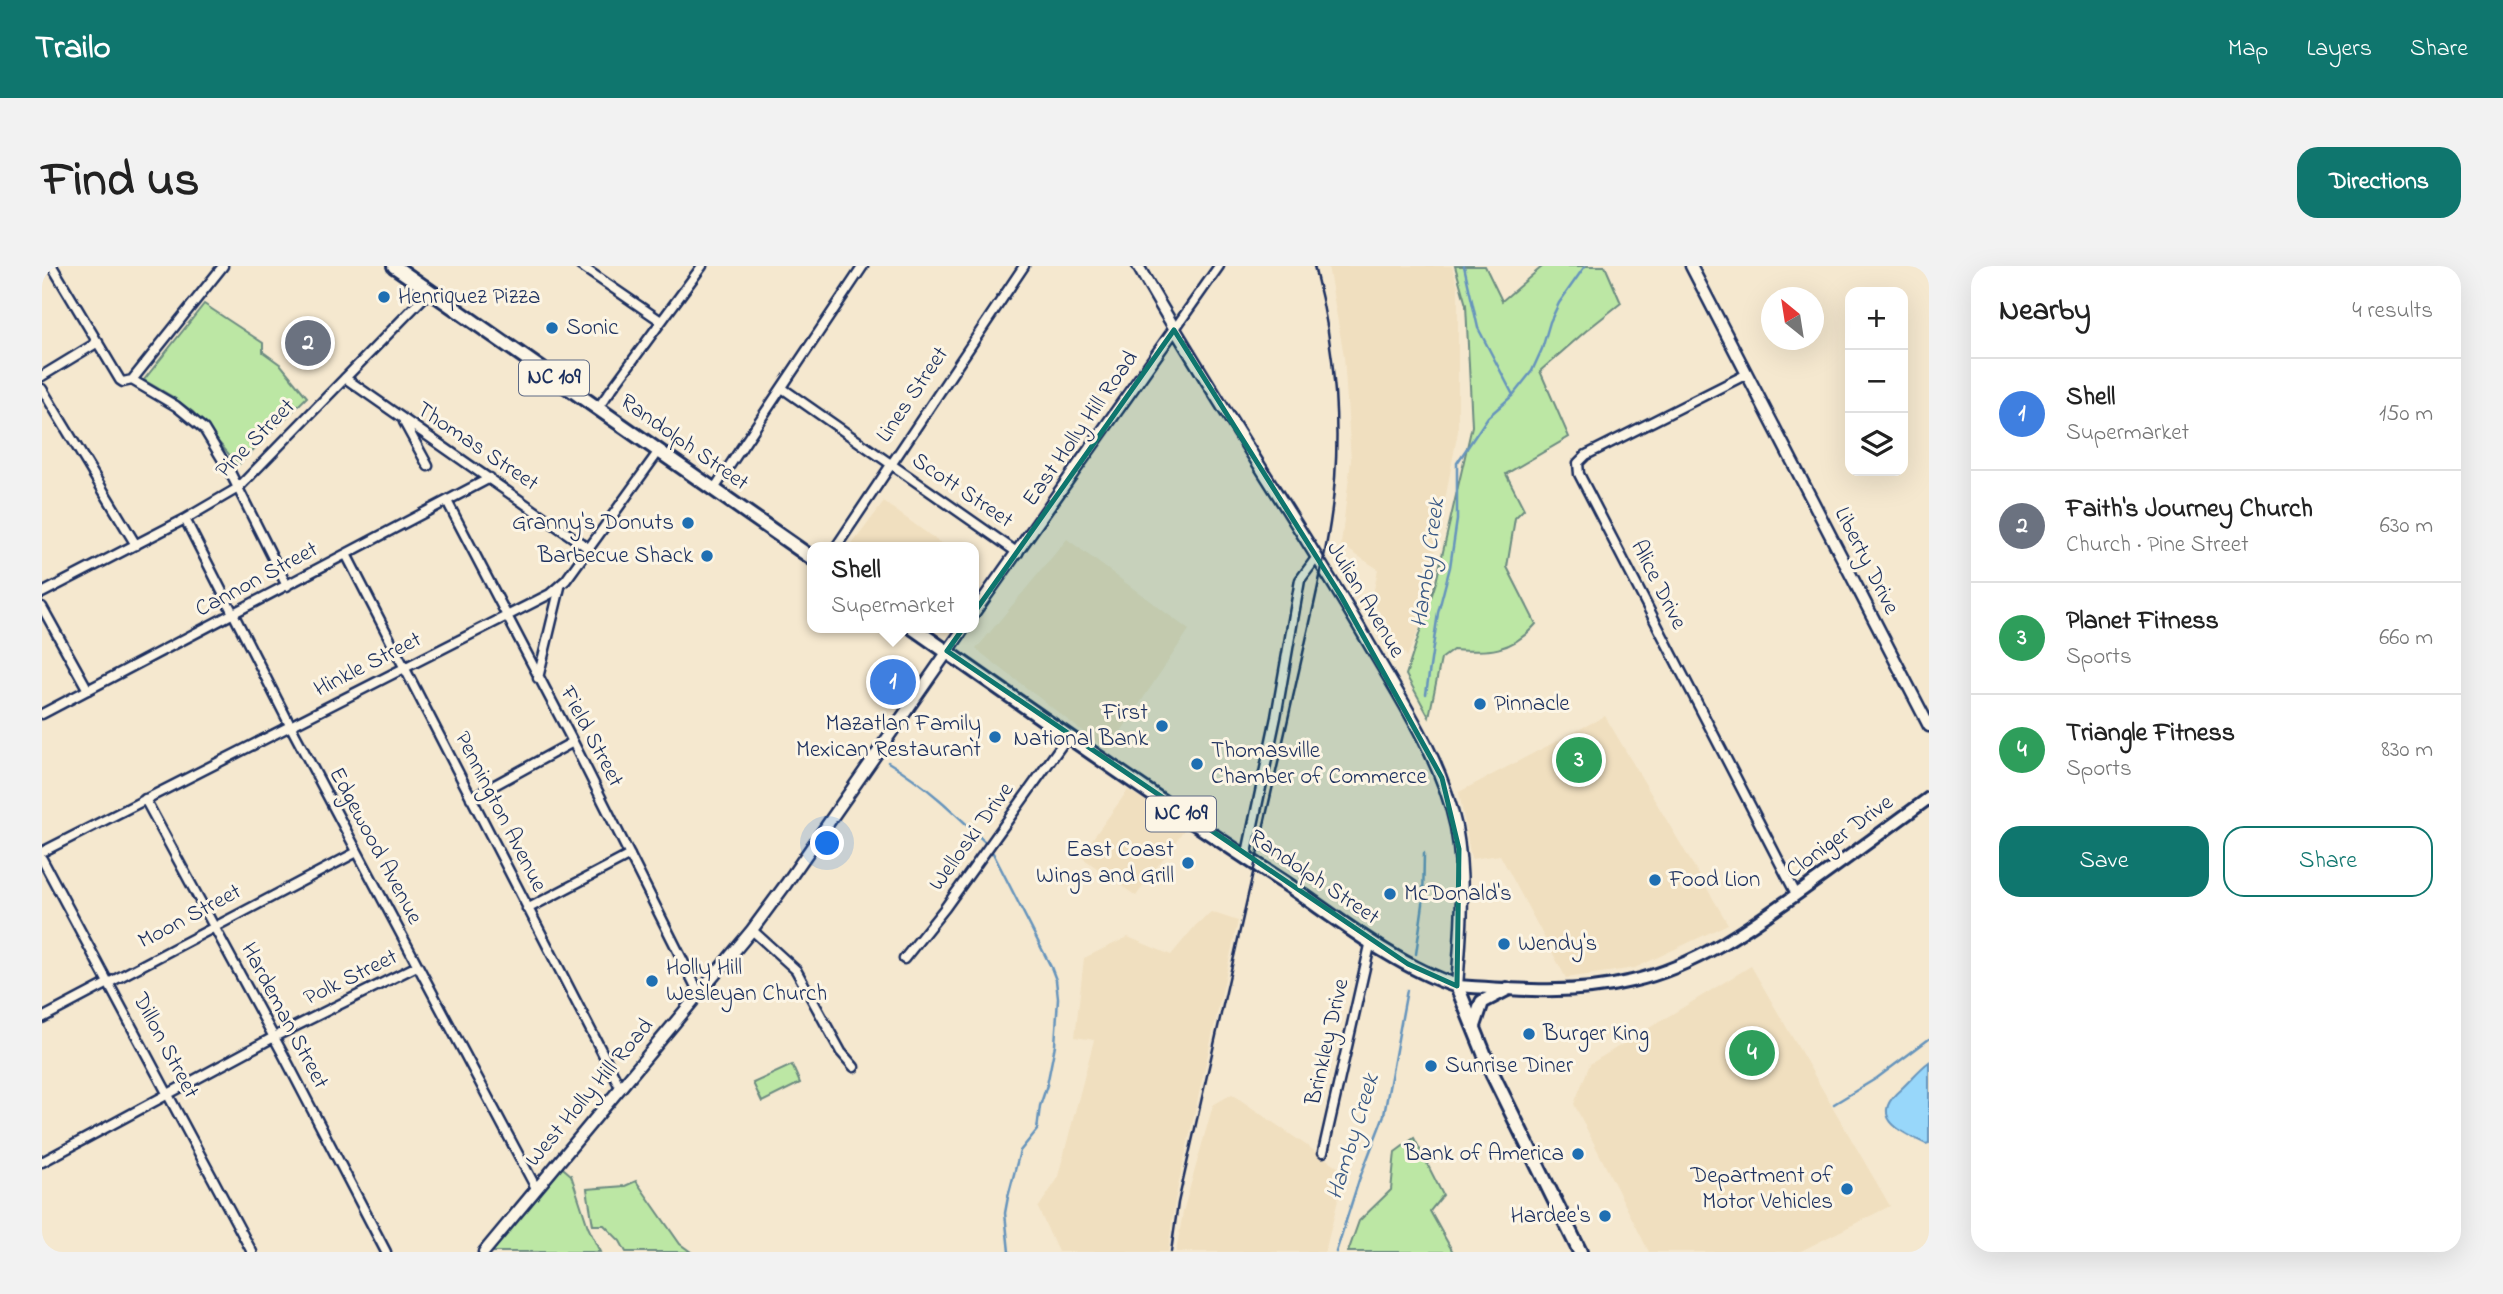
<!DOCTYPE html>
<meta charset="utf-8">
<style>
:root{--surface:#fff;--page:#f2f2f2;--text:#222;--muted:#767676;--line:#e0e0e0;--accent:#0f766e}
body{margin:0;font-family:"Indie Flower",sans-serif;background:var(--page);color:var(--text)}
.controls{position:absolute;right:21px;top:21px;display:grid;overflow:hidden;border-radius:14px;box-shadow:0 7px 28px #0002}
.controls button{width:63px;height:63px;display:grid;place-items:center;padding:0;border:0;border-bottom:2px solid var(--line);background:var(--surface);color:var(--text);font:35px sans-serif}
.compass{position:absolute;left:1719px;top:21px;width:63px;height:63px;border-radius:50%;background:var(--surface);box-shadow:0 7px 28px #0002;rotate:330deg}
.you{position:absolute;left:786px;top:578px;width:24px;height:24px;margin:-18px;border:5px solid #fff;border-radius:50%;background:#1a73e8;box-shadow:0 0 0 10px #1a73e833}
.badge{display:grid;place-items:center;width:46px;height:46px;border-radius:50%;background:var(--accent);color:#fff;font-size:23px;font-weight:700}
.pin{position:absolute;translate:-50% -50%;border:4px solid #fff;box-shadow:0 2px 7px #0006}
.popup{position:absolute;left:765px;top:276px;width:172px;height:91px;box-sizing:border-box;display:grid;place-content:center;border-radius:14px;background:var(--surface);filter:drop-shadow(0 2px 5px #0005);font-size:23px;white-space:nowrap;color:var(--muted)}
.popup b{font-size:26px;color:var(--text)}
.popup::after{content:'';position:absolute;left:50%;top:100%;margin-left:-14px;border:14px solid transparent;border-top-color:var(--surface)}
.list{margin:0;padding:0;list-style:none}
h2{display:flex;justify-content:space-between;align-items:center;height:91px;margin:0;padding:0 28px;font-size:30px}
h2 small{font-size:23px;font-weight:400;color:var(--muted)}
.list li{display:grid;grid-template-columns:46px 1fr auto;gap:21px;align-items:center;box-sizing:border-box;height:112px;padding:0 28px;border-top:2px solid var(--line)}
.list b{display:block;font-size:26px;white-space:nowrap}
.list p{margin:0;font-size:23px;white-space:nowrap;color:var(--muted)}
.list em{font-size:23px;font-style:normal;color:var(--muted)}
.actions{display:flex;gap:14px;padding:21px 28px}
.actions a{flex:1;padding:16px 0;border:2px solid var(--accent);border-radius:21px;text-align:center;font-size:24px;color:var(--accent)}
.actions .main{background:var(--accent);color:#fff}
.icon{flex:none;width:38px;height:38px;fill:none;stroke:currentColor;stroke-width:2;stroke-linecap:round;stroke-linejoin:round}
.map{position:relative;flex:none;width:1887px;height:986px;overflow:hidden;border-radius:21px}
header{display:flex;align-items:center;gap:42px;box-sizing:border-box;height:98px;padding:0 35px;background:var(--accent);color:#fff}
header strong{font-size:33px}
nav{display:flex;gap:38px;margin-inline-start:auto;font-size:24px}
.intro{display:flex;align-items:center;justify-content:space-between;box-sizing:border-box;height:168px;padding:0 42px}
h1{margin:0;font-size:49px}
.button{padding:18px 32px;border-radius:21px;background:var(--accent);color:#fff;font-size:24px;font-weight:700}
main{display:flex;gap:42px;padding:0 42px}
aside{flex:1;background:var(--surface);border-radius:21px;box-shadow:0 7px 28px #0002}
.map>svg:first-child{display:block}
</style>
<header>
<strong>Trailo</strong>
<nav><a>Map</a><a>Layers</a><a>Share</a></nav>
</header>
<div class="intro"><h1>Find us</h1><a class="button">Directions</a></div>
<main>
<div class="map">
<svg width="1887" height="986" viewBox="0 0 1887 986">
<rect width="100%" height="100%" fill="#f5e8cf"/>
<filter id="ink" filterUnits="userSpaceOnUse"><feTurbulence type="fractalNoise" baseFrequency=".0143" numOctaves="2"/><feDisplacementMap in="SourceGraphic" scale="14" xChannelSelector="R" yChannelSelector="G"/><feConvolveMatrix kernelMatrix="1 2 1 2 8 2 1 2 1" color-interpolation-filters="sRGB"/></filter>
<g filter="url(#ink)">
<path fill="#f0dfbf" d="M1286,0H1410L1416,20V165L1380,356L1365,391L1330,334L1336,303L1299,279L1309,194L1302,90Z
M842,236L904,281H808Z
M1025,273L1147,364L1066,485L934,383Z
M1563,450L1686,658L1593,702L1524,712L1458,589L1429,593L1417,526Z
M1086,524L1144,561L1094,630L1038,590Z
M1169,646L1196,655L1133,934L1126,986H1016L996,942L1015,914L1052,774L1033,771L1042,692L1086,671L1129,689L1154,659Z
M1709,700L1848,940L1757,986H1607L1532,838L1548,798Z
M1190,828L1303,906L1283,986H1134L1141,946L1171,839Z"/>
<path fill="#bce7a4" stroke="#6c8b81" stroke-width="2" d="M1413,0H1443L1460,35L1501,0H1563L1579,37L1545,64L1498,105L1527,171L1464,208L1482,243L1473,252L1465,301L1494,358C1469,387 1446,386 1411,384L1399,393L1387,451L1364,409L1394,316L1430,160L1424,39Z
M162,38L221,77V86L239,99L265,131L196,199L151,146L131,131L102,114Z
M750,799L758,817L720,836L711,817Z
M1372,872L1401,929L1388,945L1411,986H1306L1317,955L1349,924L1353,886Z
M515,897L529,909L546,961L558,986H442Z
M594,915L638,978L649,986H584L578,975L562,959H551L545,923L583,920Z"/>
<path fill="#98d7fa" stroke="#6694bc" stroke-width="2" d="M1887,796V877L1884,878C1857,865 1826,851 1859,823C1869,814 1877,803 1887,796Z"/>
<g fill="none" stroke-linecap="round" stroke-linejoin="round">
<path stroke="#6694bc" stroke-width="2.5" d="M1422,0L1436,62L1471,129
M1384,428L1396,347L1408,301L1415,254V197L1446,151L1471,129L1490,105L1500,83L1508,56L1517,37L1543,0
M846,496C884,519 912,546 944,577
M951,587L1009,701L1014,714L1016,732L1013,779L1005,819L998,840L995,864L978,885L966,931L963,947L967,986
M1374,688L1381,638L1382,587
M1792,838L1835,812L1887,773
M1294,986L1317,914L1342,849L1365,724"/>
<defs>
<path id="minor" d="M10,0L78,114L81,116L90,114L134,140L162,163L188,206L245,320
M539,0L619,55
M1132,64L1177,0
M1705,108L1544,189L1536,197L1537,208L1754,628
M0,110L56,76
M303,112L546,282
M90,114L181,0
M740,122L976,287
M0,123L94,279
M555,143L660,0
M362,156L386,200
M672,223L821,0
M405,235L531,476L657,727
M143,253L249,461L494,922
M794,281L982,0
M304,288L578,821
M0,327L143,253L196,222L388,25
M0,341L46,424
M496,412L518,321
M0,448L448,212
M429,532L531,476
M103,533L241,788L344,986
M0,586L508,328L524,314L617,185
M1204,592L1234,451L1258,314L1275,291
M0,593L210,986
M485,643L588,589
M710,664L754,704L799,786L812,801
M862,693L903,642L1026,470
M0,752L315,586
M1281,886L1329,675
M0,896L232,771L375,700"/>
<path id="tertiary" d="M1096,0C1167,126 1250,246 1323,371C1358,432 1399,491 1414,561C1424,614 1419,667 1415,720
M1649,0L1887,460
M931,348L1132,64
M442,986L710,664L744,618L922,362"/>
<path id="secondary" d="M1415,720C1473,724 1533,729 1590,715C1655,700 1709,661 1762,623C1804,593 1846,562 1887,532"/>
<path id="primary" d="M352,0L770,292
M871,362C994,448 1117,535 1243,617C1296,653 1354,700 1415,720L1450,807L1538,986
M1432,760L1440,736L1465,723"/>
</defs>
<use href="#minor" stroke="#1b2f5e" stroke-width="13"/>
<use href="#tertiary" stroke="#1b2f5e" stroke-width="15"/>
<use href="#secondary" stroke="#1b2f5e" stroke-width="16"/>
<use href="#primary" stroke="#1b2f5e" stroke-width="18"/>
<use href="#minor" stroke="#fcf5e5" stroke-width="8"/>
<use href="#tertiary" stroke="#fcf5e5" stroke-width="10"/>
<use href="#secondary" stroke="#fcf5e5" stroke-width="10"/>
<use href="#primary" stroke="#fcf5e5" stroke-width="12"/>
<path stroke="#1b2f5e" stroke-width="2.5" d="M1129,986L1136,937L1269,352C1276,321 1283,289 1288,257C1301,172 1294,82 1272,0"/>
</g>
</g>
<path fill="#0f766e" fill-opacity="0.2" stroke="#0f766e" stroke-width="5" stroke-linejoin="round" d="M1132,64L1299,330L1400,512L1417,583L1415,720L1366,698L905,385Z"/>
<g fill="#1f6fb2" stroke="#fcf5e5" stroke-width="2.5">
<circle cx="342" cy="31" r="7"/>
<circle cx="510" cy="62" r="7"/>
<circle cx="646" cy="257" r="7"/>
<circle cx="665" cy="290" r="7"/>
<circle cx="1438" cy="438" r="7"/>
<circle cx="1120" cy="460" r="7"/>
<circle cx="953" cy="471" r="7"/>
<circle cx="1155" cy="498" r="7"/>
<circle cx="1146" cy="597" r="7"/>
<circle cx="1613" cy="614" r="7"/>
<circle cx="1348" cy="628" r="7"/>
<circle cx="1462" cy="678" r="7"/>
<circle cx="610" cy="715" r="7"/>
<circle cx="1487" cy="768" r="7"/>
<circle cx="1389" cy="800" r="7"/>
<circle cx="1536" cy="888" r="7"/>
<circle cx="1805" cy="923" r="7"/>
<circle cx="1563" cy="950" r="7"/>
</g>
<g text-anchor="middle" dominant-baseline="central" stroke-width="6" stroke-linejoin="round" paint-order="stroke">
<g fill="#fcf5e5" stroke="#5e6a86" stroke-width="2">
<rect x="477" y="94.5" width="70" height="35" rx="5"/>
<rect x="1104" y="530.5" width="70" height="35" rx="5"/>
</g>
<g font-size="21" font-weight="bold" fill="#1b2f5e">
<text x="512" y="112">NC 109</text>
<text x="1139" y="548">NC 109</text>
</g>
<g font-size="23" fill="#1b2f5e" stroke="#fcf5e5" text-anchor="start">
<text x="356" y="31">Henriquez Pizza</text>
<text x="524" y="62">Sonic</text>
<text x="632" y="257" text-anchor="end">Granny's Donuts</text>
<text x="651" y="290" text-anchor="end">Barbecue Shack</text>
<text x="1452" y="438">Pinnacle</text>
<text x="1106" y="447" text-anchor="end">First<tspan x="1106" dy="26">National Bank</tspan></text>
<text x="939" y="458" text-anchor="end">Mazatlan Family<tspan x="939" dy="26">Mexican Restaurant</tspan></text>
<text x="1169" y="485">Thomasville<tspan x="1169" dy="26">Chamber of Commerce</tspan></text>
<text x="1132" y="584" text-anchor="end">East Coast<tspan x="1132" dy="26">Wings and Grill</tspan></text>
<text x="1627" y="614">Food Lion</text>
<text x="1362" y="628">McDonald's</text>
<text x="1476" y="678">Wendy's</text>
<text x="624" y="702">Holly Hill<tspan x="624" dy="26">Wesleyan Church</tspan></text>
<text x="1501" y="768">Burger King</text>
<text x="1403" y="800">Sunrise Diner</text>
<text x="1522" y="888" text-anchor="end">Bank of America</text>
<text x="1791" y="910" text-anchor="end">Department of<tspan x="1791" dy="26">Motor Vehicles</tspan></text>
<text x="1549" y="950" text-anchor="end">Hardee's</text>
</g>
<g font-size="23" fill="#1b2f5e" stroke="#fcf5e5">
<text transform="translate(871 129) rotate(-56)">Lines Street</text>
<text transform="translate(1039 163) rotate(-55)">East Holly Hill Road</text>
<text transform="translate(214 173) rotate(-45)">Pine Street</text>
<text transform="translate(642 177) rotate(35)">Randolph Street</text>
<text transform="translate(435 181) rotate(34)">Thomas Street</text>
<text transform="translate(920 225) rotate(34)">Scott Street</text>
<text transform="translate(1824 295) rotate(63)">Liberty Drive</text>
<text transform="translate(215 314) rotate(-28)">Cannon Street</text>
<text transform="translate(1616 319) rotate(63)">Alice Drive</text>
<text transform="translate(1323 334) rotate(59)">Julian Avenue</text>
<text transform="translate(326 399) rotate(-27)">Hinkle Street</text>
<text transform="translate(549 471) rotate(62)">Field Street</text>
<text transform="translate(458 546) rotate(63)">Pennington Avenue</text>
<text transform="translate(930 571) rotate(-54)">Welloski Drive</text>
<text transform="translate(1798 571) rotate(-36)">Cloniger Drive</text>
<text transform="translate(333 580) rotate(62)">Edgewood Avenue</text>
<text transform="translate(1272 612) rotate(34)">Randolph Street</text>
<text transform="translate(148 651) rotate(-28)">Moon Street</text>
<text transform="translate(309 712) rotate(-26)">Polk Street</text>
<text transform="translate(242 750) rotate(62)">Hardeman Street</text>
<text transform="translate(1286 776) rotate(-77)">Brinkley Drive</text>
<text transform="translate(123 780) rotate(62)">Dillon Street</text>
<text transform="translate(548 827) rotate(-50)">West Holly Hill Road</text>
</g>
<g font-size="24" font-style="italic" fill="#3a5985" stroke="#fcf5e5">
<text transform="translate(1387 297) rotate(-82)">Hamby Creek</text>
<text transform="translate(1312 871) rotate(-73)">Hamby Creek</text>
</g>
</g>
</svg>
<div class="controls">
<button>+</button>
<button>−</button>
<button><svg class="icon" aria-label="layers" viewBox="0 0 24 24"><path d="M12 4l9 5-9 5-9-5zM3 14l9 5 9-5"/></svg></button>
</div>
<svg class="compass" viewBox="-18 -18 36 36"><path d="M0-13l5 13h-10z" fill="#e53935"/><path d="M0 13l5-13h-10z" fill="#767676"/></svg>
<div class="you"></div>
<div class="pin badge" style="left:851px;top:416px;background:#3f7fe0">1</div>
<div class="popup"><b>Shell</b>Supermarket</div>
<div class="pin badge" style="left:266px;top:77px;background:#6b7280">2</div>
<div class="pin badge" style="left:1537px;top:494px;background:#2e9e5b">3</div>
<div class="pin badge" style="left:1710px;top:787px;background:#2e9e5b">4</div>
</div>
<aside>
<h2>Nearby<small>4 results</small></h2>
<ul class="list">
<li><span class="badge" style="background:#3f7fe0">1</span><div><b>Shell</b><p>Supermarket</p></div><em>150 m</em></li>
<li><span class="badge" style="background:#6b7280">2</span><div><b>Faith's Journey Church</b><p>Church · Pine Street</p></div><em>630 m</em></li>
<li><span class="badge" style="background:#2e9e5b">3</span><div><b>Planet Fitness</b><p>Sports</p></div><em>660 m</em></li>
<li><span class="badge" style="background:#2e9e5b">4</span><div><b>Triangle Fitness</b><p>Sports</p></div><em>830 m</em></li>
</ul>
<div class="actions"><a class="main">Save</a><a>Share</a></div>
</aside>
</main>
